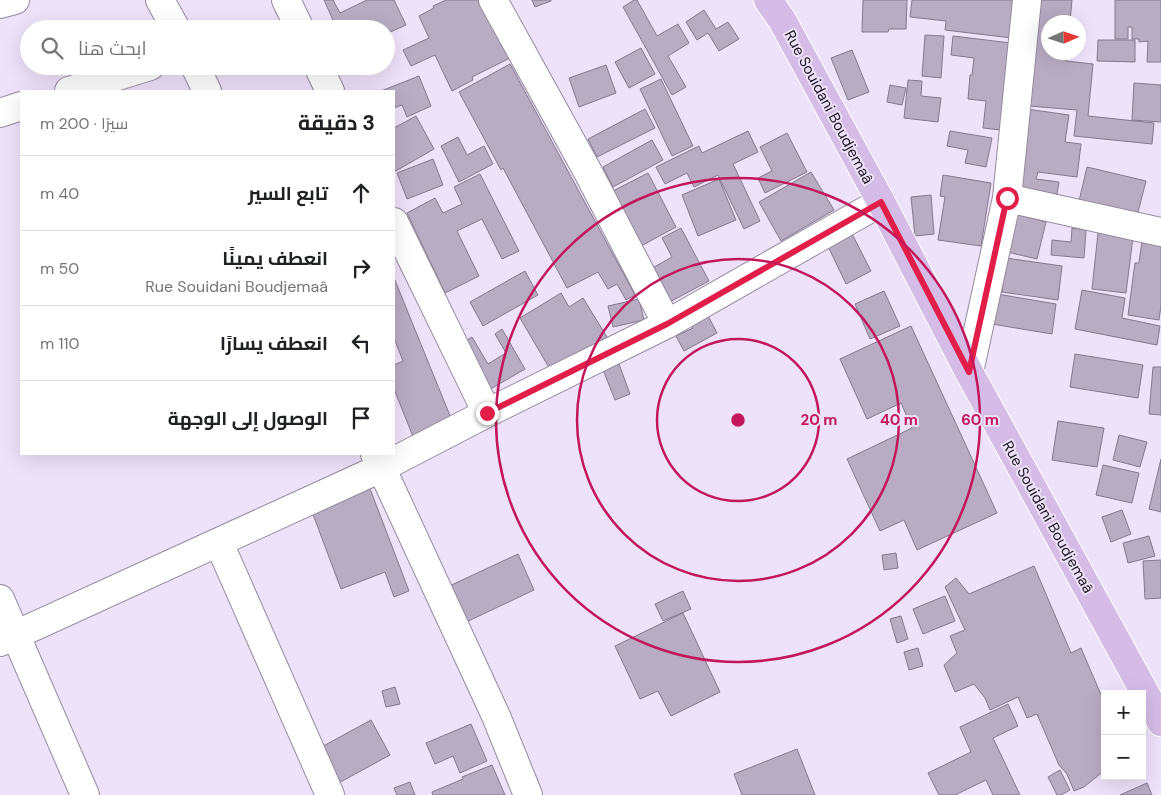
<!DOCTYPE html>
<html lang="ar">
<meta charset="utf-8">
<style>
:root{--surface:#fff;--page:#f6f6f6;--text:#202124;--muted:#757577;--line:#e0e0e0}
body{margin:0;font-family:"DM Sans",Cairo,sans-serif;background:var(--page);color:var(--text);direction:rtl}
.controls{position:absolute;right:15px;bottom:15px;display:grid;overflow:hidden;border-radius:0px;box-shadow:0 5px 20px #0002}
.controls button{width:45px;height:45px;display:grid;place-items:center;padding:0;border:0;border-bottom:1px solid var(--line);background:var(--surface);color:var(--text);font:25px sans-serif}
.compass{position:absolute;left:1041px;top:15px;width:45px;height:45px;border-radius:50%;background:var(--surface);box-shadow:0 5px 20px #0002;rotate:87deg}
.stop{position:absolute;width:15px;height:15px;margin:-11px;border:4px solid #e11d48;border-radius:50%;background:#fff}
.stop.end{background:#e11d48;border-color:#fff;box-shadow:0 1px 5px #0008}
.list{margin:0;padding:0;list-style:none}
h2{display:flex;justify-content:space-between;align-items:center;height:65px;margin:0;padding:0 20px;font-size:21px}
h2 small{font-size:16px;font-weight:400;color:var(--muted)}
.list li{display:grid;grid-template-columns:32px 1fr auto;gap:15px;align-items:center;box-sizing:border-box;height:75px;padding:0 20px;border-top:1px solid var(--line)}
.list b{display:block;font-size:19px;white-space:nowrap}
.list p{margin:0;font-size:16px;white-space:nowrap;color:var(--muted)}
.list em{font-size:16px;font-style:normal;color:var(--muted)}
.icon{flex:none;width:28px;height:28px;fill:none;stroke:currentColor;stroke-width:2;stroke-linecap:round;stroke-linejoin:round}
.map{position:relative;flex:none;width:1161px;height:795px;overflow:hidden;direction:ltr}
.search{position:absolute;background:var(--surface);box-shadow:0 5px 20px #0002;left:20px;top:20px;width:375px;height:55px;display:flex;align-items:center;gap:12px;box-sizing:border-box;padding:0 18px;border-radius:28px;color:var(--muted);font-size:19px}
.panel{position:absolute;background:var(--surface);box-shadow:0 5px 20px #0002;left:20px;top:90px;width:375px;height:365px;border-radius:0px;direction:rtl}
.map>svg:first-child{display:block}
</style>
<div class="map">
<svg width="1161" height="795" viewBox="0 0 1161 795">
<rect width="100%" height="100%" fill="#eee1fa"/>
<path fill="#b8acc3" stroke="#84788d" d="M324,0H333L340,13L367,0H394L406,25L386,34V29H337Z
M446,0H482L510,58L472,77L473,80L452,91L435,55L411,66L403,50L429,38L419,16L434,8L433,6Z
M532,0H551V1L535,7Z
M634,0H637L657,36L678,24L689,43L668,56L686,87L672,95L623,7Z
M863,0H907L906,29H889L888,32H862Z
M912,0H1017L1012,38L945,30L946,21L910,17Z
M1040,0H1072L1070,22H1048V52H1067L1066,61L1093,64L1088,116L1154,123L1152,144L1074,136L1077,110L1029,106Z
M1115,0H1161V62H1147L1148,41L1139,42V39H1132V27H1128V39H1115Z
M704,10L716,29L728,22L739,39L719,51L708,33L697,40L686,22Z
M925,35L944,36L941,78L922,76Z
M953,36L1011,43L1001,130L983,128L986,101L968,99L970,75H972L974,58L951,55Z
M1098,40H1135V62L1097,61Z
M641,48L655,74L629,88L615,62Z
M852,50L869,92L848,100L831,58Z
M510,64L635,295L626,300L617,284L608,289L598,272L567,288L503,168L501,170L459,92Z
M606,65L616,93L579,107L569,78Z
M419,76L431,106L407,117L402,105L394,108V91H381Z
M661,79L693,146L672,156L640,89Z
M908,80L922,81L921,96L941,98L938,122L904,118Z
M1134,83L1161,85V122L1132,120Z
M890,85L906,88L902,105L887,102Z
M645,109L655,128L597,157L588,139Z
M1027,109L1069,115L1065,142L1081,144L1077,177L1038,172L1036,179L1059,182L1057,194L1017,189Z
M416,116L434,149L394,172V128Z
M748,131L758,152L733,164L760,221L744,229L718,175L694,187L687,173L665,184L656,167L699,146L702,153Z
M950,131L992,138L986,167L965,163L968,150L947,146Z
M787,133L807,172L765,193L758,178L772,171L760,147Z
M458,137L467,155L484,146L493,164L459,182L441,146Z
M652,140L663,160L613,187L603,167Z
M433,159L443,185L407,199L397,173Z
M1087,167L1146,181L1137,216L1079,201Z
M811,172L834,210L781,241L759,202Z
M648,173L676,227L641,246L613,191Z
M480,174L519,251L502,259L482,219L457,231L479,276L445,293L407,213L435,198L443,213L462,204L454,187Z
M943,175L991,183L981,246L938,240L945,197L940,196Z
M719,179L736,220L698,236L682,195Z
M931,195L934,234L915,236L911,197Z
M1012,213L1046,222L1037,259L1003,251Z
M681,228L709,281L664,305L647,271L672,257L662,238Z
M849,228L871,271L846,284L825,240Z
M1072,228L1086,230L1084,258L1051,255L1052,240L1071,242Z
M1098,233L1133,237L1126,293L1092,289Z
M1142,241L1161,244V306L1159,320L1128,315L1135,263H1139Z
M1006,258L1062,266L1058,300L1002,292Z
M525,271L538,295L483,326L470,302Z
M394,278L453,423L414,439L394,389V365L403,361L394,338Z
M1082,290L1125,298L1122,318L1160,326L1157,345L1075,329Z
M884,291L900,326L870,339L855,304Z
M561,293L569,307L583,298L607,337L551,371L520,318Z
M997,294L1056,304L1052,334L992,324Z
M639,299L644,320L613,327L608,306Z
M704,308L717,333L684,351L676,336L693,328L687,317Z
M911,326L997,513L917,550L904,520L880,531L847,459L912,428L901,403L867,419L840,359Z
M502,329L525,369L482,394L455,347L472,337L488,364L506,353L495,334Z
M1075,354L1143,365L1138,398L1070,387Z
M616,356L630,394L615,400L600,362Z
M1153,367H1161V415L1149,414Z
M1058,421L1104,428L1097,467L1052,460Z
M1119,435L1147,442L1140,467L1113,460Z
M1161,459V512L1149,509Z
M1103,465L1139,473L1132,503L1096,495Z
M369,486L409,591L394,597L385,572L341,589L311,509Z
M1122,510L1131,534L1111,542L1102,517Z
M1149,536L1155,556L1128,563L1123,543Z
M896,553L898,568L884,570L882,555Z
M518,554L534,590L462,624L445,588Z
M1161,560V598L1145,599L1143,561Z
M1034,566L1071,653L1081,648L1105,704V770L1084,787L1074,791L1067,774L1059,765L1037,714L1027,718L1018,697L990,710L985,698L974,684L955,692L944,665L957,653L950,636L965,630L945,587L956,578L969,594Z
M683,591L691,609L663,621L655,604Z
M945,596L955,621L923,634L913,609Z
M683,613L720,692L671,716L658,691L640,699L615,646Z
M901,616L908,639L897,643L890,619Z
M918,648L923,666L909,670L904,652Z
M395,687L400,704L386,707L382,691Z
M1008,704L1018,726L993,738L1020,795H993L986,780L955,795H939L928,773L971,752L960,727Z
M371,720L390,755L335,785L316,750Z
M471,724L487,761L460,773L453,756L435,764L426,743Z
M797,749L815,795H742L734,774Z
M492,765L505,795H433L432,792L463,779L462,777Z
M1060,770L1070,790L1061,795H1057L1048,777Z
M410,782L415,795H397L394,788Z
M1147,783L1152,795H1120Z"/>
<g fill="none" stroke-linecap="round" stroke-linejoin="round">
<defs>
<path id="minor" d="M160,0L176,29
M286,0L300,29
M493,0L588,172L667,324
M0,4L15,0
M195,66L207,91
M318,66L330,91
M69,91L150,66
M0,113L21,106
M1007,198L1161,232
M394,222L487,413
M969,372L1007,198L1027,0
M375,454L496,716L528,795
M219,543L330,795
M0,599L85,795
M0,642L381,468L487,413L667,324L881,202"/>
<path id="major" d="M768,0L782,20L881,202L969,372L1161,722"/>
</defs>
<use href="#minor" stroke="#95899f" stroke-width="30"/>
<use href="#major" stroke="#fff" stroke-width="30"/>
<use href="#minor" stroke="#fff" stroke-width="28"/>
<use href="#major" stroke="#d4bce6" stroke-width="28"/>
</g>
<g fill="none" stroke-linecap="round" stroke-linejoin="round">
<path stroke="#e11d48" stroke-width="6" d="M487,413L667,324L881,202L969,372L1007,198"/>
</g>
<g fill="none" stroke="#c2185b" stroke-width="2.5">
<circle cx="738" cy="420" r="81"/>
<circle cx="738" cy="420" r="161"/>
<circle cx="738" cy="420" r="242"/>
</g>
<g text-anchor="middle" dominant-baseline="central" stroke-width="4" stroke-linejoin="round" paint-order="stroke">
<g font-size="15" fill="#1b161f" stroke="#eee1fa">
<text transform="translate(829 107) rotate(62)">Rue Souidani Boudjemaâ</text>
<text transform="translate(1048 517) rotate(61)">Rue Souidani Boudjemaâ</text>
</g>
</g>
<circle cx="738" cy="420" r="8" fill="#c2185b" stroke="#eee1fa" stroke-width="2.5"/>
<g font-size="15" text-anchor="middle" font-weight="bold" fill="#c2185b" stroke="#eee1fa" stroke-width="4" stroke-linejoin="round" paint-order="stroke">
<text x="819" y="425">20 m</text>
<text x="899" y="425">40 m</text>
<text x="980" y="425">60 m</text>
</g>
</svg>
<div class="controls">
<button>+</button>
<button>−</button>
</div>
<svg class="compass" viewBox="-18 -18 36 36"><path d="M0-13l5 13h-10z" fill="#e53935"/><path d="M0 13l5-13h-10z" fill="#757577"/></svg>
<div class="stop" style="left:1007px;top:198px"></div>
<div class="stop end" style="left:487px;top:413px"></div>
<div class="search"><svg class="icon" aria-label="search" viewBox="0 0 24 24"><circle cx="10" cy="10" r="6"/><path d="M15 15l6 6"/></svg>ابحث هنا</div>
<section class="panel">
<h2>3 دقيقة<small>سيرًا · 200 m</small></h2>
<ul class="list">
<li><svg class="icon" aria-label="ahead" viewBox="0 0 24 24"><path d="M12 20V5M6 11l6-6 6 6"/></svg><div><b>تابع السير</b></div><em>40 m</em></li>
<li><svg class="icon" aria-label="right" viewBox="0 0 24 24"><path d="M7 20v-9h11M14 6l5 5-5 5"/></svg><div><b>انعطف يمينًا</b><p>Rue Souidani Boudjemaâ</p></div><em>50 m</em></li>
<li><svg class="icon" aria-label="left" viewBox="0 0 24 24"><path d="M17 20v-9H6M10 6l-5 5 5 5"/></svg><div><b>انعطف يسارًا</b></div><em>110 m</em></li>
<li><svg class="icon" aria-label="arrive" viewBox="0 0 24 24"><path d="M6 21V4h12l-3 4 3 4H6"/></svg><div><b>الوصول إلى الوجهة</b></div></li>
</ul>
</section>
</div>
